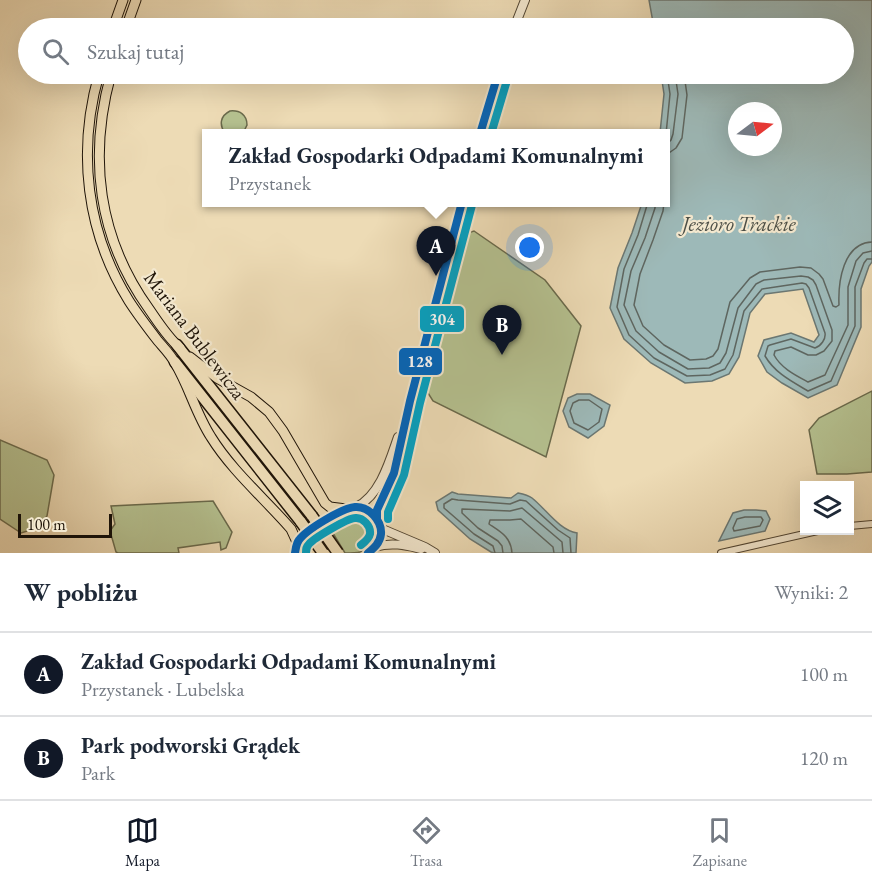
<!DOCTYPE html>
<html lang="pl">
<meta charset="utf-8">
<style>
:root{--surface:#fff;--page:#f2f2f3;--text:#1f2937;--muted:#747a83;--line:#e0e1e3;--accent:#111827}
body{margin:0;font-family:"EB Garamond",serif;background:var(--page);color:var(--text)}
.controls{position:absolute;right:18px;bottom:18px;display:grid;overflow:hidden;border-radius:0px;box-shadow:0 6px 24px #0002}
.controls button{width:54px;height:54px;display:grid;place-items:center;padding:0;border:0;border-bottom:2px solid var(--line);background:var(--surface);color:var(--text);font:30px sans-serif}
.compass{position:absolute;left:728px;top:102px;width:54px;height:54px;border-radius:50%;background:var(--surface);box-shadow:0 6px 24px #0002;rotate:74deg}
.scale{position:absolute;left:18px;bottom:15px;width:94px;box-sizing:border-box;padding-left:6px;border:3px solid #1f1408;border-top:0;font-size:16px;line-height:21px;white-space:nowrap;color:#1f1408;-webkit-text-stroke:4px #f3e8cf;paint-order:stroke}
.you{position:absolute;left:530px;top:248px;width:21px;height:21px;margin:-15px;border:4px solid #fff;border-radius:50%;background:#1a73e8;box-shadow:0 0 0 9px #1a73e833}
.badge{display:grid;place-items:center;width:39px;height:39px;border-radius:50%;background:var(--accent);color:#fff;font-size:20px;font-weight:700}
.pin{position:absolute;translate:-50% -50px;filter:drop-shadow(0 2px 3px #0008)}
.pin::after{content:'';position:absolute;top:32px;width:21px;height:18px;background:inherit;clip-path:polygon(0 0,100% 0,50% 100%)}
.popup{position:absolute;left:202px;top:129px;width:468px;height:78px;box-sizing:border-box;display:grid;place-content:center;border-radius:0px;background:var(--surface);filter:drop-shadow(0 2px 4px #0005);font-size:20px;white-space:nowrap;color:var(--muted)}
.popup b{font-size:22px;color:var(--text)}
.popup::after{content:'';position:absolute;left:50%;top:100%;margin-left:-12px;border:12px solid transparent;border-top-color:var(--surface)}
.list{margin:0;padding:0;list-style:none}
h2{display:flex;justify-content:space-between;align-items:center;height:78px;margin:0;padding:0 24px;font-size:26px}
h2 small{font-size:20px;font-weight:400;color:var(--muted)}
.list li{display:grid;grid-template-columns:39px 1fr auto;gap:18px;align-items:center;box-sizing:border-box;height:84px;padding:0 24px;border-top:2px solid var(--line)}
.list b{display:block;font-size:22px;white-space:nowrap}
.list p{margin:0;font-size:20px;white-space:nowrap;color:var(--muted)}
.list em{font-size:20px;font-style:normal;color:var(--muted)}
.icon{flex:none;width:33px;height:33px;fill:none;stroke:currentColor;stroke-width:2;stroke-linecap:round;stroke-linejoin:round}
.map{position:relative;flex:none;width:872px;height:553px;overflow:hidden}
.search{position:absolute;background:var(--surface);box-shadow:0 6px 24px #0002;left:18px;right:18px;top:18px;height:66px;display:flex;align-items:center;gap:15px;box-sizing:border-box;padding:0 21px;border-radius:33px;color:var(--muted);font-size:22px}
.sheet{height:246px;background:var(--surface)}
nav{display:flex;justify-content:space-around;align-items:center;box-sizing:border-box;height:84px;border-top:2px solid var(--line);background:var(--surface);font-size:16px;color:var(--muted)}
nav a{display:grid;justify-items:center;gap:3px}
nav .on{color:var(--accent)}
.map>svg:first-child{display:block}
</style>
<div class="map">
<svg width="872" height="553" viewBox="0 0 872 553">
<rect width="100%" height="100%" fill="#eddbb5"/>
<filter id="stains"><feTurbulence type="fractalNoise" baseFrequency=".00333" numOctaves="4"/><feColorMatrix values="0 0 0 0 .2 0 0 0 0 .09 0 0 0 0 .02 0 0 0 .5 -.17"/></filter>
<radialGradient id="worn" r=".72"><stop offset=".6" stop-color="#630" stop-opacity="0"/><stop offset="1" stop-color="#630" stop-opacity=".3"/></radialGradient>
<path fill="#b5c190" stroke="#6a6a4c" stroke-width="1.5" d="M230,111C240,110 247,115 247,125L243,133H225C219,125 220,116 230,111Z
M474,231L545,280L581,326L546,457L433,401L423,385L458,236Z
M872,391V472L847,474H817L809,430L819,418Z
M0,440L47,460L54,475L47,516L37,528L21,533L0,519Z
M213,501L232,532L226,548L221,550L220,542L178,548L179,553H118L116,552L110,531L115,524L111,506Z
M348,515C370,514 381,542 360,552C356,553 350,553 345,553L328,525L342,517Z"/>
<path fill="#9db9b8" stroke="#6b7772" stroke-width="1.5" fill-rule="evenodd" d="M649,0H872V262L869,266L861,289V327L837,385L808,398L782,383L767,372L758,356L764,340L791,333L814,342L819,335L803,289L765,294L750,313L739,357L729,374L712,381L685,383L651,363L624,339L610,308L618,268L632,233L642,203L666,202V134L660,133L664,94L661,74H844V28H654ZM737,111H773V147H737Z
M577,394H590L610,405L604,426L588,438L569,427L563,411L568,398Z
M452,492L458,494L511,498L518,493C523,494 528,495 532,498C546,509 559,530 577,533L576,553H494L491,552L470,539L438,510L436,502Z
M744,510H756L766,511L770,519L765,531L719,541L733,513Z"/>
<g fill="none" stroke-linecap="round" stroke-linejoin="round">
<path stroke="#5e6660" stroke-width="1.5" d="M666,134L670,94L667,74
M666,145L671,140L673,134L678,94L675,74
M666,155L676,148L682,138L687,95L684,74
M648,202L638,235L624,269L617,307L629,335L654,358L687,376L710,375L725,369L733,355L744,311L762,289L802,283L806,284L809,288L825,333C826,339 821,346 815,348L791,339L770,345L768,346L765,356C775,373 791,381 808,391L831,381L855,326V287L864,263L867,259H872
M655,202V208L645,238L631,271L624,305L636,331L659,352L688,369L709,368L720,363L726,353L738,308L756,284L764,280L801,276L808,277L813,280L816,285L832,330V341L824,351L816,355H808L791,347L775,351L774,355C781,368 795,375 808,382L825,375L848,325V287L856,261L863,253L872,251
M664,202L663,211L653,240L640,274L634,305L643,326L664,345L690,360L706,359L713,356L718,349L730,302L750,278L760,272L800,267L811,268L819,274L823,279L833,306L836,307L839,305C838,282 843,243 872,242
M579,400H589L602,409L599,422L588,430L574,423L570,411L573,403Z
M745,517H761L763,520L760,526L734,531L733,528L737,519Z
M495,553L493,546L474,534L444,508V504L452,499L458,500L510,504L520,500L526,501L558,530L570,538L571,553
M503,553L502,546L498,541L478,528L462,513V509L510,511L522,508L562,542L563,553
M512,553C511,537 501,532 489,524L490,520H510L521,519L553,547L554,553"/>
<defs>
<path id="minor" d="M850,526L872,524
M721,553L822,530"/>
<path id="tertiary" d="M514,28L525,0
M480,134L498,74
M356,507C380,496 390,460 398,437
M377,519V510L394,473L410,401L462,202
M380,528L425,547L435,553
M375,547C391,542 405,545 421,549
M295,553L297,542L302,536C312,528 343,508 355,507C375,507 389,532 375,547C373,550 370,551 368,553"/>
<path id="primary" d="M113,28L123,0
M126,28L136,0
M99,74C77,151 86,232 129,301C138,315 148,328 158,341C164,348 171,355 175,363C189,386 196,414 211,437C232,471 265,499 291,529L297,542
M111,74C88,157 98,238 149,309C158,322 168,338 180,348
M190,357L217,378L251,397L269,412L283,431L325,503L330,507L346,509"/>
<path id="motorway" d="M177,345L312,516
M175,362L301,522"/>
</defs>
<use href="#minor" stroke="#524633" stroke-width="8"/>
<use href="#tertiary" stroke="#524633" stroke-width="10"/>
<use href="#primary" stroke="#1f1408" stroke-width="11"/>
<use href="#motorway" stroke="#1f1408" stroke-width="13"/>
<use href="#minor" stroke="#f3e8cf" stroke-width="6"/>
<use href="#tertiary" stroke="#f3e8cf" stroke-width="8"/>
<use href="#primary" stroke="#eddbb5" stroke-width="9"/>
<use href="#motorway" stroke="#eddbb5" stroke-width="10"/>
<defs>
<path id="motorway-bridge" d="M312,516L338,553
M301,522L323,553"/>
</defs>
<use href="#motorway-bridge" stroke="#1f1408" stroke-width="13" stroke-linecap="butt"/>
<use href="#motorway-bridge" stroke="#eddbb5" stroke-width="10"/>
<defs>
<path id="bus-1" d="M480,134L498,74
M377,519V510L394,473L410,401L462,202
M295,553C296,548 296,544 299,540C306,530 342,508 355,507C369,506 382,521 381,534C380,543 374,548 368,553"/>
<path id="bus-2" d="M491,134L508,77
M388,519V512L404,475L420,403L472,205
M306,553C306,549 306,547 309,544C314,538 348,518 355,518C363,517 371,526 370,534C369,539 365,542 361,545"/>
</defs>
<use href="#bus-1" stroke="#f3e8cf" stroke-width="12"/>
<use href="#bus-2" stroke="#f3e8cf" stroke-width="12"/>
<use href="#bus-1" stroke="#0065bd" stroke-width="8"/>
<use href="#bus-2" stroke="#02a2c4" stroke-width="8"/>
</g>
<g text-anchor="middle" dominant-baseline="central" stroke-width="4.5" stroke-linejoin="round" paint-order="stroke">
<g font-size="20" fill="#1f1408" stroke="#f3e8cf">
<text transform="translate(195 335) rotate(53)">Mariana Bublewicza</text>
</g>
<g font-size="21" font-style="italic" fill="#4b4e46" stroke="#f3e8cf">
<text x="739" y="223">Jezioro Trackie</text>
</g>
</g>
<g stroke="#f3e8cf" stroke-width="2">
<rect x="419" y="305" width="46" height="28" rx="6" fill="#02a2c4"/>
<rect x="398" y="347" width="45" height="29" rx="6" fill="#0065bd"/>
</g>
<g font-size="16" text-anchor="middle" font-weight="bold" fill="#fff">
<text x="442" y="325">304</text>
<text x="420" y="367">128</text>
</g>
<rect width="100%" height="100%" filter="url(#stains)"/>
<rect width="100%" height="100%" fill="url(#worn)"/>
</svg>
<div class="controls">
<button><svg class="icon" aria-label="layers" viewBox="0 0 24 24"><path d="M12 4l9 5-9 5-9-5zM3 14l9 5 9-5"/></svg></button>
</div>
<svg class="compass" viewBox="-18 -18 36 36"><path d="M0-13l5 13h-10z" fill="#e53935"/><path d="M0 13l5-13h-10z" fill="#747a83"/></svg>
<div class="scale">100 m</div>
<div class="you"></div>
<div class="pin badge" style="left:436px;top:276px">A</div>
<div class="popup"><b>Zakład Gospodarki Odpadami Komunalnymi</b>Przystanek</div>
<div class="pin badge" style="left:502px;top:355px">B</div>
<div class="search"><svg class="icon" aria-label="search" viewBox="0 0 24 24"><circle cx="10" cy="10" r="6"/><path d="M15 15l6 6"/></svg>Szukaj tutaj</div>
</div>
<section class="sheet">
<h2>W pobliżu<small>Wyniki: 2</small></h2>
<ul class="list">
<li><span class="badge">A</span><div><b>Zakład Gospodarki Odpadami Komunalnymi</b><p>Przystanek · Lubelska</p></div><em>100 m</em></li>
<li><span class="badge">B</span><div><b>Park podworski Grądek</b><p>Park</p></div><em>120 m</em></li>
</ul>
</section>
<nav>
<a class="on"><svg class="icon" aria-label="map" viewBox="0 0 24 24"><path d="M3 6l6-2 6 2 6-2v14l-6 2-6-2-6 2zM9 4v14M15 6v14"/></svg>Mapa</a>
<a><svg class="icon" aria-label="directions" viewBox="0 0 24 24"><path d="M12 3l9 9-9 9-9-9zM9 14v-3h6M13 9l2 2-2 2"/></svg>Trasa</a>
<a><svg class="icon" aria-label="saved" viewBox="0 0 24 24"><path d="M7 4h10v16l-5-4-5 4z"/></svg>Zapisane</a>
</nav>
